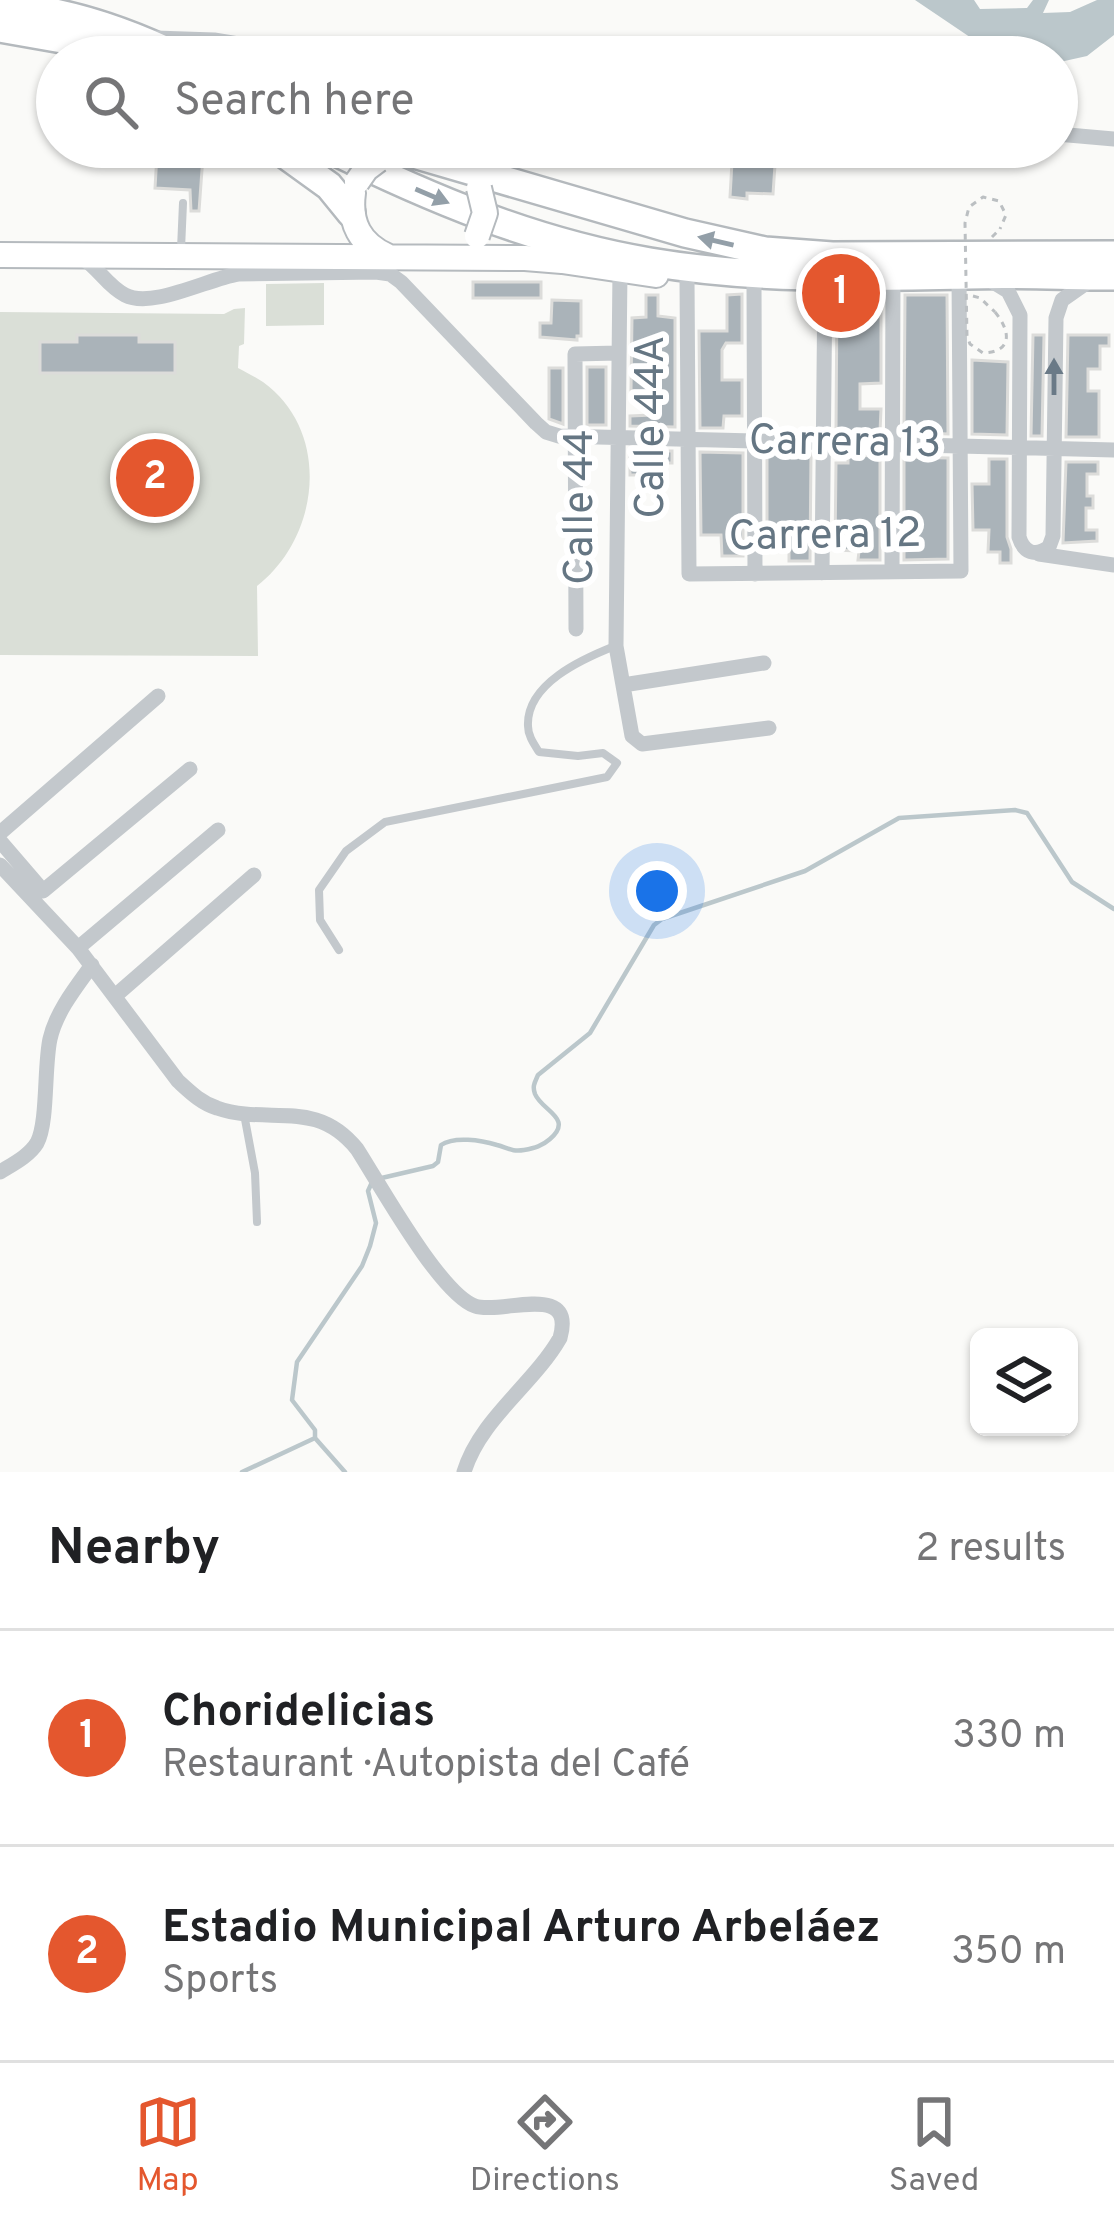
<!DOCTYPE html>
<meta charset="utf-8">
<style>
:root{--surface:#fff;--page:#f2f2f2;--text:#202124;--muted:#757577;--line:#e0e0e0;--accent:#e4572e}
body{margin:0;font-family:Overpass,sans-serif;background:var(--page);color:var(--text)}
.controls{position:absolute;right:36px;bottom:36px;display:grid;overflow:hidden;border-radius:18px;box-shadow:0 3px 9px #0004}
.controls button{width:108px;height:108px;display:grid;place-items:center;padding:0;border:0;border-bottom:3px solid var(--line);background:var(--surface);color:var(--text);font:60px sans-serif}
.you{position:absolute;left:657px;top:891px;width:42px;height:42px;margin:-30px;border:9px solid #fff;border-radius:50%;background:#1a73e8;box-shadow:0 0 0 18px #1a73e833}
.badge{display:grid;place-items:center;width:78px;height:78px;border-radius:50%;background:var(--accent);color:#fff;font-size:39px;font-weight:700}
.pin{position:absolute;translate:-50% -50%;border:6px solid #fff;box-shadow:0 3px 12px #0006}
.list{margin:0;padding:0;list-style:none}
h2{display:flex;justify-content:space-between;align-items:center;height:156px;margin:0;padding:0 48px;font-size:51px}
h2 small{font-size:39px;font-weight:400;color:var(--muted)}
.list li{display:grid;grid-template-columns:78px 1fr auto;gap:36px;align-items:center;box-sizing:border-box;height:216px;padding:0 48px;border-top:3px solid var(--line)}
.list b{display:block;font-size:45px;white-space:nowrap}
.list p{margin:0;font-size:39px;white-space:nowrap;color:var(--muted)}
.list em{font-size:39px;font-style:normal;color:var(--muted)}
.icon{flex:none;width:66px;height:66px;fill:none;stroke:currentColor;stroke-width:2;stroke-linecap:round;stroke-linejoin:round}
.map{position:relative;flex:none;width:1114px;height:1472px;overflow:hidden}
.search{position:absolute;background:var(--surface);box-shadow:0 3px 9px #0004;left:36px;right:36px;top:36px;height:132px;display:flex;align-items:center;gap:30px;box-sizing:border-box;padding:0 42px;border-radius:66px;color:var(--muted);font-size:45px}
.sheet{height:588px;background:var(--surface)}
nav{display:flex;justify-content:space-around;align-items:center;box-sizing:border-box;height:168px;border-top:3px solid var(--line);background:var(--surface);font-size:33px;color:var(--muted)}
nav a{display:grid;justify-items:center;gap:6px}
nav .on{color:var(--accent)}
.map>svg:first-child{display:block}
</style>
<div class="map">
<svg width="1114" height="1472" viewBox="0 0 1114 1472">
<rect width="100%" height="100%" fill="#fafaf8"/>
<path fill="#dadfd7" d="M324,283V325L266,326V284Z
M245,308L244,344L239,346L238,368C246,372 255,377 263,382C332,432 320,537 257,586L258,656L0,655V312L224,314L234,309Z"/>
<path fill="#bbc7cb" d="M915,0H974L980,9L1027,8L1033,0H1049L1043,13L1070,12L1097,0H1114V35L1087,56L1060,62H1057V57H1004L995,54Z"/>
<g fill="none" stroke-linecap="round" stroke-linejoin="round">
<path stroke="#bbc7cb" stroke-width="4.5" d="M315,1438L345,1472
M242,1472L315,1438V1430L292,1400L297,1362L362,1266L370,1246L376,1223L368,1191L373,1180L433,1166L438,1162L441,1145C454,1136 481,1140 497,1145C508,1148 512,1152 524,1150C535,1148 542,1146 550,1139C574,1118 542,1111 535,1094C532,1086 535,1082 538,1075L590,1033L654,925L662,919L805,871L899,818L1015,810L1027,813L1072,882L1114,909"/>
</g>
<path fill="#aab3b9" stroke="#dcdcda" stroke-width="3" d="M157,154L203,156L199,211H191L190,190L155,188Z
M732,162L775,165L773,194L747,193V199L730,197Z
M473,282H541V298H473Z
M742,294V343H726L722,350V380H742V416H724L723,428H700L699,331H727V295Z
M646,295H658V316L675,318V427L630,426V416L652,415V391H631L632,318L646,317Z
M905,295H947L948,434L904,432Z
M837,296H881V383L860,384V409H881L880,432L836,431Z
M552,300L581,301V336H577V340L540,337V323H551Z
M77,335H139V342H175V373H40V342H77Z
M1033,335H1044L1042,436H1031Z
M1068,335H1109V346H1100V369H1088V391H1099V437H1066Z
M972,360L1008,362L1007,435L972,434Z
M587,367H606V425H587Z
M549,368H563V424L549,419Z
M630,451H672V463H650V475H630Z
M700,452L743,453V556H722L721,535H701Z
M767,453L811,454L810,561H789V536L767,535Z
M848,455L880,456V560H858L859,551L835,550L836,463H848Z
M904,457L948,458V559L904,560Z
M989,459H1007V537L1011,549V563H1000V552H988L989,530H973L972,484H989Z
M1066,462H1098V474H1087V496H1093V508H1086V530H1097V541L1063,543Z"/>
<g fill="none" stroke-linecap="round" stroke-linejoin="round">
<defs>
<path id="primary" d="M353,193C349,223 360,244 387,256
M0,255L525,258L562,261L656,275"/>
<path id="highway" d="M0,5C64,10 122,29 179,57
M0,28L68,40L126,57
M275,147L329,186L351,213
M326,147C429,198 536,243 650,262C756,280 862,277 968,275C1017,273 1065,276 1114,276
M390,147L685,233L765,251L832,256L1114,255"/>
</defs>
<use href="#primary" stroke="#b5babe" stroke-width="28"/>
<use href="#highway" stroke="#b4b9bd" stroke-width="32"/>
<path stroke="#bbbfc2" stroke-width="3" stroke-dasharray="6 6" stroke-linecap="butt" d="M992,237L1000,229
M973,296L980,298L995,312"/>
<path stroke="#c3c8cc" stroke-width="8" d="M181,249L183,203
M339,950L320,920L319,890L346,851L385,822L607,777L617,763L603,753L578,756L539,752C534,744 528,736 528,726C526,684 582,659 615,646
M244,1114L255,1173L257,1222"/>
<path stroke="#c3c8cc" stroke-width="15" d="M155,38L214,40L319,57
M1057,134L1114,139
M81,257C98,267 107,286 125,295C152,309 208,279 238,274L376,272L390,274L401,282L536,423L546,432L559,436L1114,450
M620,270L616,646L632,736L642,744L769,728
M687,279L689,574L961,571L959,275
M990,280L1008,291L1020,315L1019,537C1024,553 1035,557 1049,547L1053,536L1056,318L1062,300L1089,281
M754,282L755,574
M1039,554L1114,565
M892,572L893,276
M822,573L825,278
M576,629L575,354L618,353
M623,685L764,663
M0,833L158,696
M0,841L43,891L190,769
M0,865L78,948L178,1081C190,1092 201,1103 217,1108C269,1126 315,1097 357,1149C379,1183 440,1294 475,1306C501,1315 576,1281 560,1338C533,1385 480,1419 464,1472
M78,948L218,830
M115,996L254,875
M0,1172C13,1164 29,1156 37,1143C48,1123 44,1066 50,1039C56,1012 76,987 92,965"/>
<use href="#primary" stroke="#fff" stroke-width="24"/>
<use href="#highway" stroke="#fff" stroke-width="27"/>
<defs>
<path id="primary-bridge" d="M357,182L366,169L378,160
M477,236L485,213L479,188"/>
</defs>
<use href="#primary-bridge" stroke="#b5babe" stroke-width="28" stroke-linecap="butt"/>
<path stroke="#bbbfc2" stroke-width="3" stroke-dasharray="6 6" stroke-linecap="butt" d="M995,312C1010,330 1014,352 983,353L970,344L967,336L965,223L969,207L983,197L999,201L1006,215L1000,229"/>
<use href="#primary-bridge" stroke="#fff" stroke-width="24"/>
</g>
<defs><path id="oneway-solid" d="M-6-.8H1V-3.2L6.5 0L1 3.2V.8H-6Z" transform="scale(3)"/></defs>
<g fill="#939fa8">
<use href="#oneway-solid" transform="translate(432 196) rotate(23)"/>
<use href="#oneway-solid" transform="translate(716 241) rotate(-167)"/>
</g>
<use fill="#6a7a87" href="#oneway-solid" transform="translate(1054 377) rotate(-90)"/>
<g text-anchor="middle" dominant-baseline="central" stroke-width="12" stroke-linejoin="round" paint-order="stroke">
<g font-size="42" fill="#657683" stroke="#fff">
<text transform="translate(652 427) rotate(-90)">Calle 44A</text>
<text transform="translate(845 444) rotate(1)">Carrera 13</text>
<text transform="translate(581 507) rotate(-90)">Calle 44</text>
<text transform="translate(825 537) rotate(-1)">Carrera 12</text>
</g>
</g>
</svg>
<div class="controls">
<button><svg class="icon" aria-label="layers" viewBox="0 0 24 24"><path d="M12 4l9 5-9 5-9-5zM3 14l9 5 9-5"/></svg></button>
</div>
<div class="you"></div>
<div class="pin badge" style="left:841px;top:293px">1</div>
<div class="pin badge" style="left:155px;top:478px">2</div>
<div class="search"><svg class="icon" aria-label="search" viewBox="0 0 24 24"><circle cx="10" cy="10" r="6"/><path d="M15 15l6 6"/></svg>Search here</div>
</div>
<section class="sheet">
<h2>Nearby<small>2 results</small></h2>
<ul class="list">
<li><span class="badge">1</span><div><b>Choridelicias</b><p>Restaurant · Autopista del Café</p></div><em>330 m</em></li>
<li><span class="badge">2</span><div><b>Estadio Municipal Arturo Arbeláez</b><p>Sports</p></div><em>350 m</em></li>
</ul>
</section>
<nav>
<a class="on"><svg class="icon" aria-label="map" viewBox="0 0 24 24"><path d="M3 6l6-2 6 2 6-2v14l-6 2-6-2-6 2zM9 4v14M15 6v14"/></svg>Map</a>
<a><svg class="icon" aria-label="directions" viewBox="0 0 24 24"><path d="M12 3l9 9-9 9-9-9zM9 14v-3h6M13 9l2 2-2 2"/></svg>Directions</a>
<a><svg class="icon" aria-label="saved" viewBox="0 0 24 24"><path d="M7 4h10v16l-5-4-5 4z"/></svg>Saved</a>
</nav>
